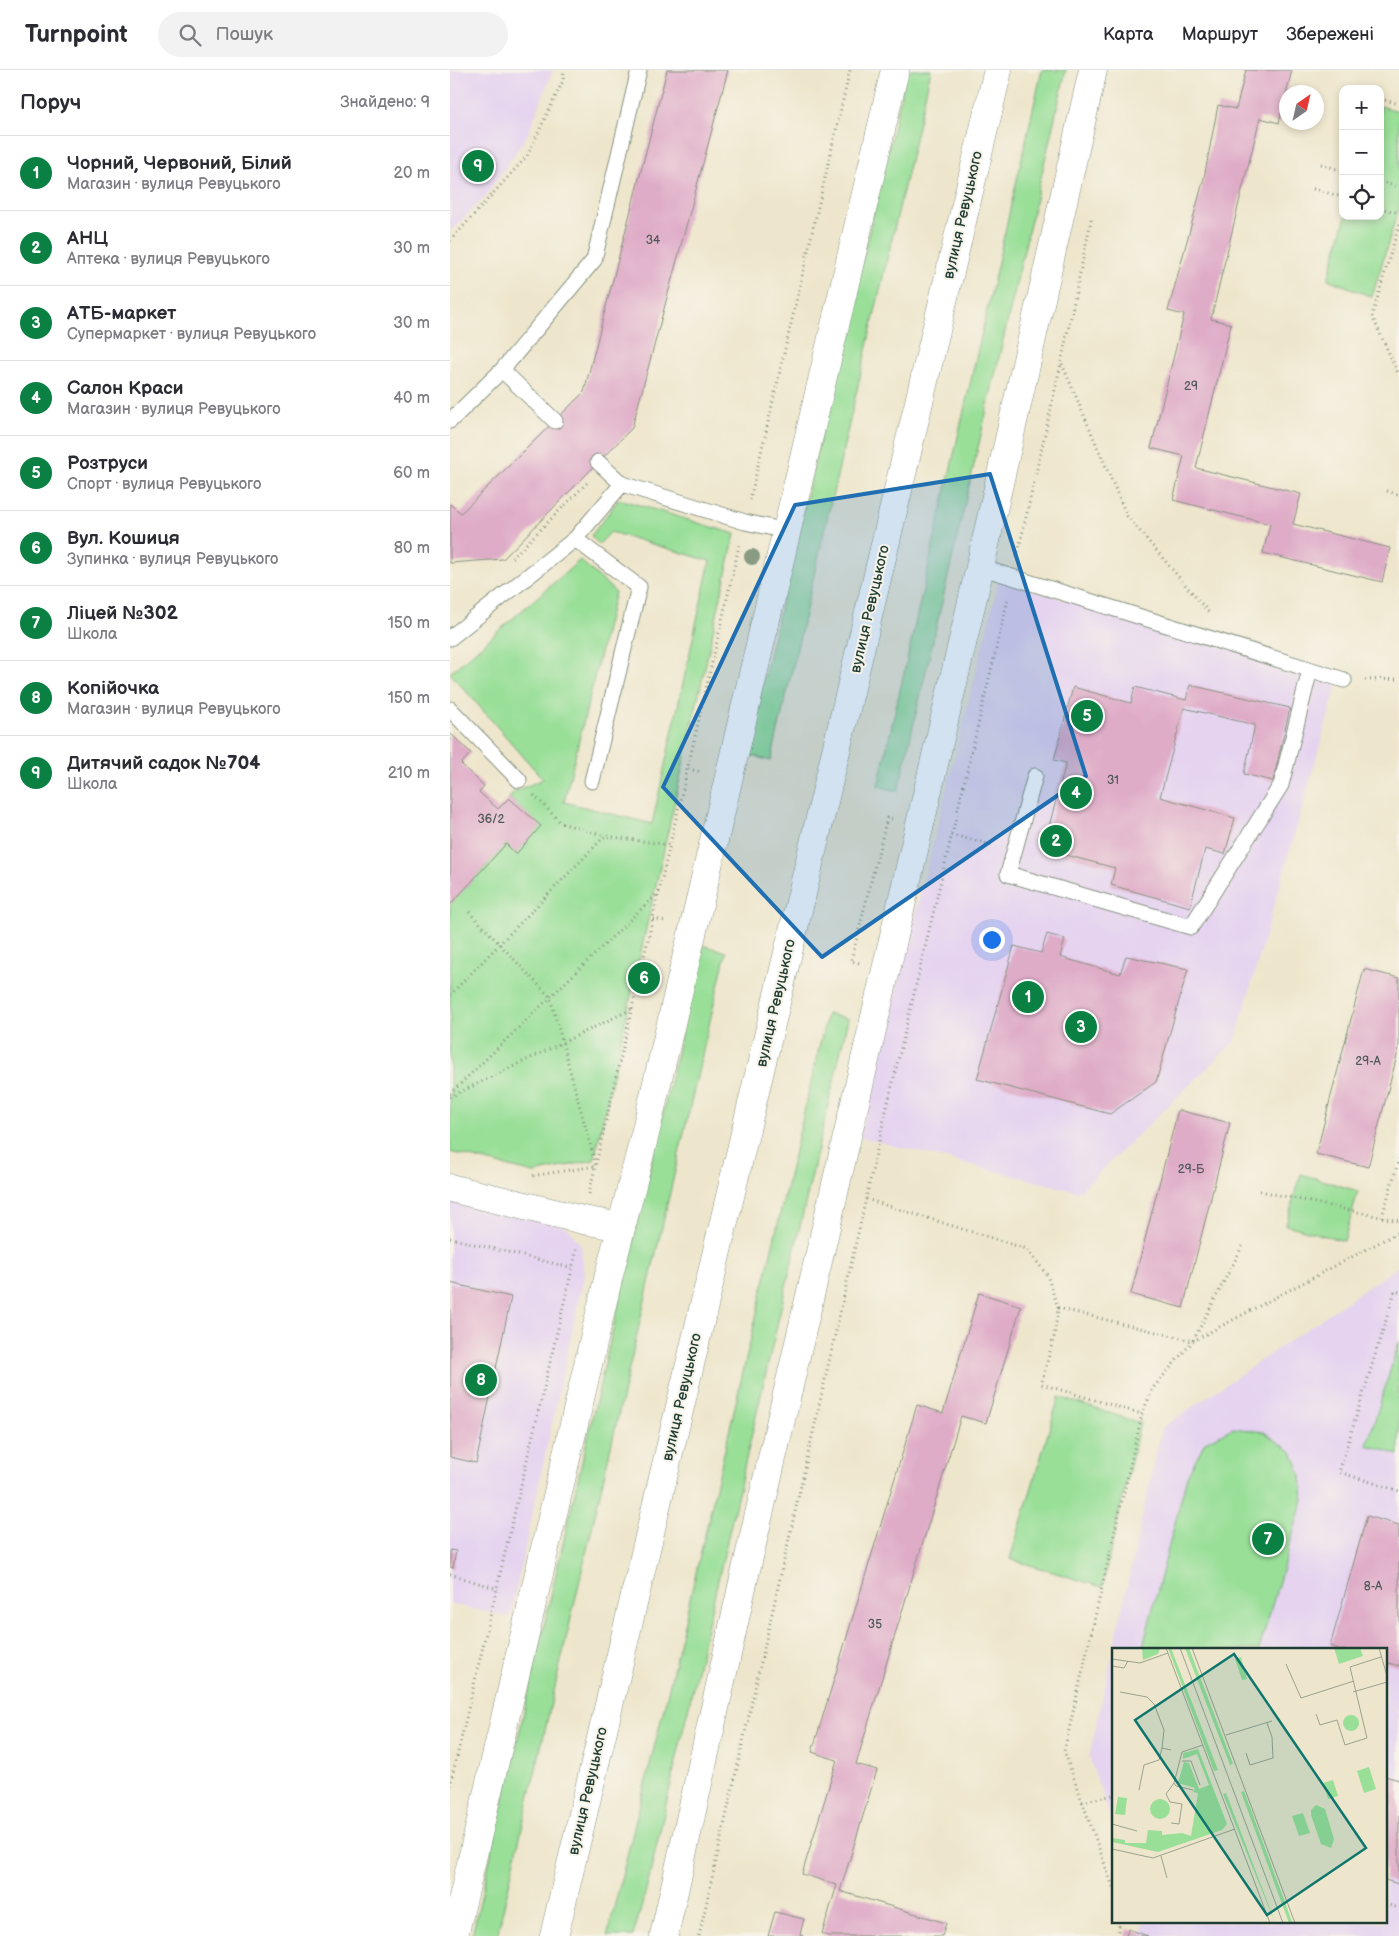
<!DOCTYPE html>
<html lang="uk">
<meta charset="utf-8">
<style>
:root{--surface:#fff;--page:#f2f2f3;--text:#2b2b33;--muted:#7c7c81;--line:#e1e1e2;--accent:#0b8043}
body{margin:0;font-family:"Balsamiq Sans",sans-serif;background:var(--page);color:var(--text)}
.controls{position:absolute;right:15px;top:15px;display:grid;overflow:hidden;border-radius:10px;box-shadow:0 2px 8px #0003}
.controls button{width:45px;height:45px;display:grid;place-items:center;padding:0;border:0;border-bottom:1px solid var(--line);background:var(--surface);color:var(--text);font:25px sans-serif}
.compass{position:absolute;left:829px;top:15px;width:45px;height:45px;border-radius:50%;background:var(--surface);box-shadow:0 2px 8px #0003;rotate:34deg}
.you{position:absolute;left:541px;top:869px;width:18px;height:18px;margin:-12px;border:4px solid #fff;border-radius:50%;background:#1a73e8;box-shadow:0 0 0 8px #1a73e833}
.badge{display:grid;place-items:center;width:32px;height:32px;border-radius:50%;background:var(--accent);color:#fff;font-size:16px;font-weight:700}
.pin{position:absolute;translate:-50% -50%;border:2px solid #fff;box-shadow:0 1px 5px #0006}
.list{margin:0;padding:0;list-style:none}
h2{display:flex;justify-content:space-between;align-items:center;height:65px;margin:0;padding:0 20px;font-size:21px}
h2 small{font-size:16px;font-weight:400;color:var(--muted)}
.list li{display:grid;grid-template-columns:32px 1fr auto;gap:15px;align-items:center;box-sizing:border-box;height:75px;padding:0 20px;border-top:1px solid var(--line)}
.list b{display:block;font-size:19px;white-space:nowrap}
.list p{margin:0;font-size:16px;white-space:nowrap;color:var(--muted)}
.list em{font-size:16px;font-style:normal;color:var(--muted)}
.icon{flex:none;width:28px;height:28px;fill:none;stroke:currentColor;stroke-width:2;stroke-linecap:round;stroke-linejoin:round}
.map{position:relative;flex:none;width:949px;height:1866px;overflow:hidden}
header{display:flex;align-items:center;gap:30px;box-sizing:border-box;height:70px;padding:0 25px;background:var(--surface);border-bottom:1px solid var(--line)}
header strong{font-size:24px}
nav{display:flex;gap:28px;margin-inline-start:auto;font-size:18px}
.search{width:350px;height:45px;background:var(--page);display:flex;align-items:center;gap:12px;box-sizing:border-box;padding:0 18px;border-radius:28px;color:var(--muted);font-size:19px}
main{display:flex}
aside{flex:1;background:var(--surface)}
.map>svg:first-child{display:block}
</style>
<header>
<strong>Turnpoint</strong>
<div class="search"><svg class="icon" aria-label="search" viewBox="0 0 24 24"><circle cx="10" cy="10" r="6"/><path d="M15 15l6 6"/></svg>Пошук</div>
<nav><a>Карта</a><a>Маршрут</a><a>Збережені</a></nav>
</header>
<main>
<aside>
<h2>Поруч<small>Знайдено: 9</small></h2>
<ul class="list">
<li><span class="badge">1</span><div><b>Чорний, Червоний, Білий</b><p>Магазин · вулиця Ревуцького</p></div><em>20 m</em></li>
<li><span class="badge">2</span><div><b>АНЦ</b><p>Аптека · вулиця Ревуцького</p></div><em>30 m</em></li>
<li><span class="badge">3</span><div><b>АТБ-маркет</b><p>Супермаркет · вулиця Ревуцького</p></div><em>30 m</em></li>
<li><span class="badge">4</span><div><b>Салон Краси</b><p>Магазин · вулиця Ревуцького</p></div><em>40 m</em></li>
<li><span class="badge">5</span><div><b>Розтруси</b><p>Спорт · вулиця Ревуцького</p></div><em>60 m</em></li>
<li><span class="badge">6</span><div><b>Вул. Кошиця</b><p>Зупинка · вулиця Ревуцького</p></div><em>80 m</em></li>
<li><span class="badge">7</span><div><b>Ліцей №302</b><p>Школа</p></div><em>150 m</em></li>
<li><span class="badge">8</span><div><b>Копійочка</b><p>Магазин · вулиця Ревуцького</p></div><em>150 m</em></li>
<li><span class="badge">9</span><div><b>Дитячий садок №704</b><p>Школа</p></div><em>210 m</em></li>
</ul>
</aside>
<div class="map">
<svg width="949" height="1866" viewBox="0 0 949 1866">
<rect width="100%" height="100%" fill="#f7f3e8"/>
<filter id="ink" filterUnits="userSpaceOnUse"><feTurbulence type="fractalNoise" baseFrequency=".02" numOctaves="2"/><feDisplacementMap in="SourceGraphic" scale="10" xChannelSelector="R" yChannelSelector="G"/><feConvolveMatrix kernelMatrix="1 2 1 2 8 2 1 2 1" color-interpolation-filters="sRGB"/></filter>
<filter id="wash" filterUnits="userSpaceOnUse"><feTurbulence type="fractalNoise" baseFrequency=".0096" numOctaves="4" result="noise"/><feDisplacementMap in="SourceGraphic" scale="20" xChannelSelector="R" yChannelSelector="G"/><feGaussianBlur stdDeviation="1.12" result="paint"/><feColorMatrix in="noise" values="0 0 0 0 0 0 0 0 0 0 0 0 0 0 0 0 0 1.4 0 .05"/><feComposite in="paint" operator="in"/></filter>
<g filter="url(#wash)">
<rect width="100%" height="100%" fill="#eee6cc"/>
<path fill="#e5d3f0" d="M0,0H103L78,64L34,128L0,162Z
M549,510L888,612L785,971L629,1122L409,1067Z
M0,1118L118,1158L131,1175L134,1206L60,1547L0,1534Z
M949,1196V1866H691L694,1852H935V1580H663L712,1358Z
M663,1581V1755L639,1687Z"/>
<path fill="#99df98" stroke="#5c8e66" d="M457,0H481L321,691L296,684Z
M592,0H616L448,721L428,716Z
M930,36L949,41V137L922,227L878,209L896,146H930Z
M169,429L285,464L144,1090L84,1103L0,1082V835L56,774L66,783L90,756L59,728L64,722L93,709L0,603L130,490L165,522L114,732L202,754L260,491L161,462L149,474L141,466Z
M252,875L276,882L47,1866H22Z
M377,944L398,949L196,1821L183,1866H157L218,1622Z
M851,1104L908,1121L894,1171L836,1155Z
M949,1272V1385L917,1375Z
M609,1327L690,1353L652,1517L560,1489Z
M783,1358L814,1362L842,1382L851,1405L853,1429L809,1580H692L737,1406L755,1372Z"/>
<g id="blocks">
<path fill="#dfacc8" d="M217,0H278L182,358L53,489L0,493V434L11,443L134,322Z
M796,0H842L829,53L810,48L792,120L761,249L781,254L746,398L851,424L843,454L940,478L932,512L813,483L820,454L723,430L734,386L701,378L734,245L718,241L754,108L768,35L786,39Z
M740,615L840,638L823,711L794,704L805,655L734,638L710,727L785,748L775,784L755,779L740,837L661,815L665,798L593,779L616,693L604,690L623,617L681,633L685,617L736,630Z
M0,663L21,683L11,694L34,716L29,722L48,739L59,728L91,756L66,784L56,774L0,835Z
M597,864L615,869L610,887L670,904L676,886L738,899L706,1012L660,1044L527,1009L564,876L591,883Z
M914,899L949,908V978L918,1097L866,1084Z
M728,1040L780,1053L733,1238L681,1224Z
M0,1213L61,1227L26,1393L0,1387Z
M529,1223L571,1236L536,1353L511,1346L406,1694L427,1700L390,1821L496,1853L492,1866H378L372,1864L387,1815L352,1804L387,1690L362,1682L467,1335L493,1343Z
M917,1446L949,1455V1596L935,1592V1580H892L880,1576Z
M0,1480L6,1481L3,1498L0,1497Z
M935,1706L949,1710V1814L935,1810Z
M325,1842L354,1849L350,1864L353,1866H318Z
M678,1859L698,1866H676Z"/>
</g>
</g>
<g filter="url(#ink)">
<use href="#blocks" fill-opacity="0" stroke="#869280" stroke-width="1"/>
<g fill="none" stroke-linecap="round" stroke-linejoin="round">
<defs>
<path id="lane" d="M52,300L144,190L189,0
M0,351L52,300L105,351
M148,392L172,414
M125,469L189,517L142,711
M530,497L894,610
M0,568L125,469L172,414L295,452L337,461
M0,639L69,710
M585,706L558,804L741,857L831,715L860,600"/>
<path id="street" d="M0,1118L133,1150L171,1157
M4,1866L159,1205L195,1064L445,0
M214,1866L292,1517L530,497L643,0"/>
<path id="secondary" d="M104,1866L548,0"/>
</defs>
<use href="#lane" stroke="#869280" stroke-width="17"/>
<use href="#street" stroke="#869280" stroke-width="29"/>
<use href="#secondary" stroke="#869280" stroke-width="29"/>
<path stroke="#869280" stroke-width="3" stroke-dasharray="1 4" stroke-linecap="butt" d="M930,29L949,34
M871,94L893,101
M930,112L949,117
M863,119L893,127
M930,138L949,143
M949,155L922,246L949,305
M0,171L77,86L113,11L114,0
M612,294L677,446L760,544
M937,421L949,425
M300,430L400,0
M567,487L611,293L642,146
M62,488L137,413
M915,610L949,609
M238,699L252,702
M84,725L111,753L155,766
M501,765L543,775
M19,842L100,927L146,1096L81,1106
M203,849L216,851
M409,893L401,891L437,748L442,749
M0,925L155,766L220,775
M0,1024L210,821
M0,1027L182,939
M810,1121L949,1151
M139,1124L290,472
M416,1129L577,1179L597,1205L608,1238L604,1267L591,1314L692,1344
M932,1147L949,1089
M0,1168L122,1198
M949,1222L945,1221L889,1402L949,1421
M608,1238L743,1271L794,1173
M0,1504L48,1519
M0,1716L127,1178
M632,1732L663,1725
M663,1817L614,1681L692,1344L703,1318L743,1271L949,1162
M935,1834L949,1838
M249,1866L431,1062L558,529
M667,1866L670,1852"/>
<use href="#lane" stroke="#fff" stroke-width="15"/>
<use href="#street" stroke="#fff" stroke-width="28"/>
<use href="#secondary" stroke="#fff" stroke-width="28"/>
</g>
<circle fill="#899b83" cx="302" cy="487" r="8"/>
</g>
<path fill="#1f6fb2" fill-opacity="0.2" stroke="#1f6fb2" stroke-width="4" stroke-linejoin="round" d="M540,404L636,706L372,887L213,717L345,435Z"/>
<g text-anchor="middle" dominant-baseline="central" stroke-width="4" stroke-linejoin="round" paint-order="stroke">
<g font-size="12" fill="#4f5959">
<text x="203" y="170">34</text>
<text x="741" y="316">29</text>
<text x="663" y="710">31</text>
<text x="41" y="749">36/2</text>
<text x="918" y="991">29-А</text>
<text x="741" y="1099">29-Б</text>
<text x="923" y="1516">8-А</text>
<text x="425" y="1554">35</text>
</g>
<g font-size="15" fill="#1f3d34" stroke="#f7f3e8">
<text transform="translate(513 145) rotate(-77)">вулиця Ревуцького</text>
<text transform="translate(420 539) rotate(-77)">вулиця Ревуцького</text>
<text transform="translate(326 933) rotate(-77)">вулиця Ревуцького</text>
<text transform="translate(232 1327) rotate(-77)">вулиця Ревуцького</text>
<text transform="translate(138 1721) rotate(-77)">вулиця Ревуцького</text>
</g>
</g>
<g transform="translate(662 1578)">
<rect width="275" height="275" fill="#eee6cc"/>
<path d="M30,0H47L48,1L46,6L31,12ZM56,0H59L106,122L102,123ZM73,0H77L121,116L118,117ZM222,0H248L251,8L227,16ZM129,9L135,31L130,32L123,11ZM231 75a8 8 0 1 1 16 0a8 8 0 1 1-16 0ZM86,101L115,176L110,182L46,204L0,194V190L13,192V195H34L36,182L50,183V187L70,185L79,188L86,145L81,144L83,140L66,135L72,114L77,115L87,141L97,137L85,106L71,111V105ZM257,119L264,141L252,145L245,123ZM221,132L226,148L216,151L211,135ZM132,143L178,268L180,275H177L129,144ZM114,145L160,266L163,275L111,146ZM6,149L15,150L13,167L3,166ZM38 161a10 10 0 1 1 20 0a10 10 0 1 1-20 0ZM204,157L213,161L222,191L219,200L209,196L199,167V162ZM191,165L198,185L187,188L180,168Z" fill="#99df98"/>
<path fill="none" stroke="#9ba28f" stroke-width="1" d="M54,0L158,275M68,0L171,275M80,0L183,275M267,0L275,28M0,11L28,15L56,5M174,16L189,50L242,33M0,18L12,20L16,13M8,44L35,49L42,56L52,82L50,100M241,44L275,34M204,66L208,77L225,72L233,97L255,90L238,19L269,9M114,87L160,73M134,105L138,117L161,110L160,89L155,75M70,113H79L88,137M62,135L64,138L81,142M27,142L32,117L47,112L50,100L59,102M59,175L67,176L70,156L58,154L54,146L62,135L70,104L91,97M0,176L25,183M0,201L41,210L123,181M49,208L55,230"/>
<path fill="#0f766e" fill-opacity="0.15" stroke="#0f766e" stroke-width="2.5" d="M122,6L254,200L155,267L23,72Z"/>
<rect width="275" height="275" fill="none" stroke="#1f3d34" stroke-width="2.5"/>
</g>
</svg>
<div class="controls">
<button>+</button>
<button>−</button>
<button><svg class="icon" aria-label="locate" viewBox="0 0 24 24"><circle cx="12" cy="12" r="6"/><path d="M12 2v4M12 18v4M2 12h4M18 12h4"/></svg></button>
</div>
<svg class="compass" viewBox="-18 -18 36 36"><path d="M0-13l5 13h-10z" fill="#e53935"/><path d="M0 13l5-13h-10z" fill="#7c7c81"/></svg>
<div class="you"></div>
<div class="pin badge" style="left:578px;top:927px">1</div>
<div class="pin badge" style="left:606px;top:771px">2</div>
<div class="pin badge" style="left:631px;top:957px">3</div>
<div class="pin badge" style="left:626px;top:723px">4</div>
<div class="pin badge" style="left:637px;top:646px">5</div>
<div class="pin badge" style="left:194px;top:908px">6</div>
<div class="pin badge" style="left:818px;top:1469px">7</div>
<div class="pin badge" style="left:31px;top:1310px">8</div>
<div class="pin badge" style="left:28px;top:96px">9</div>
</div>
</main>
